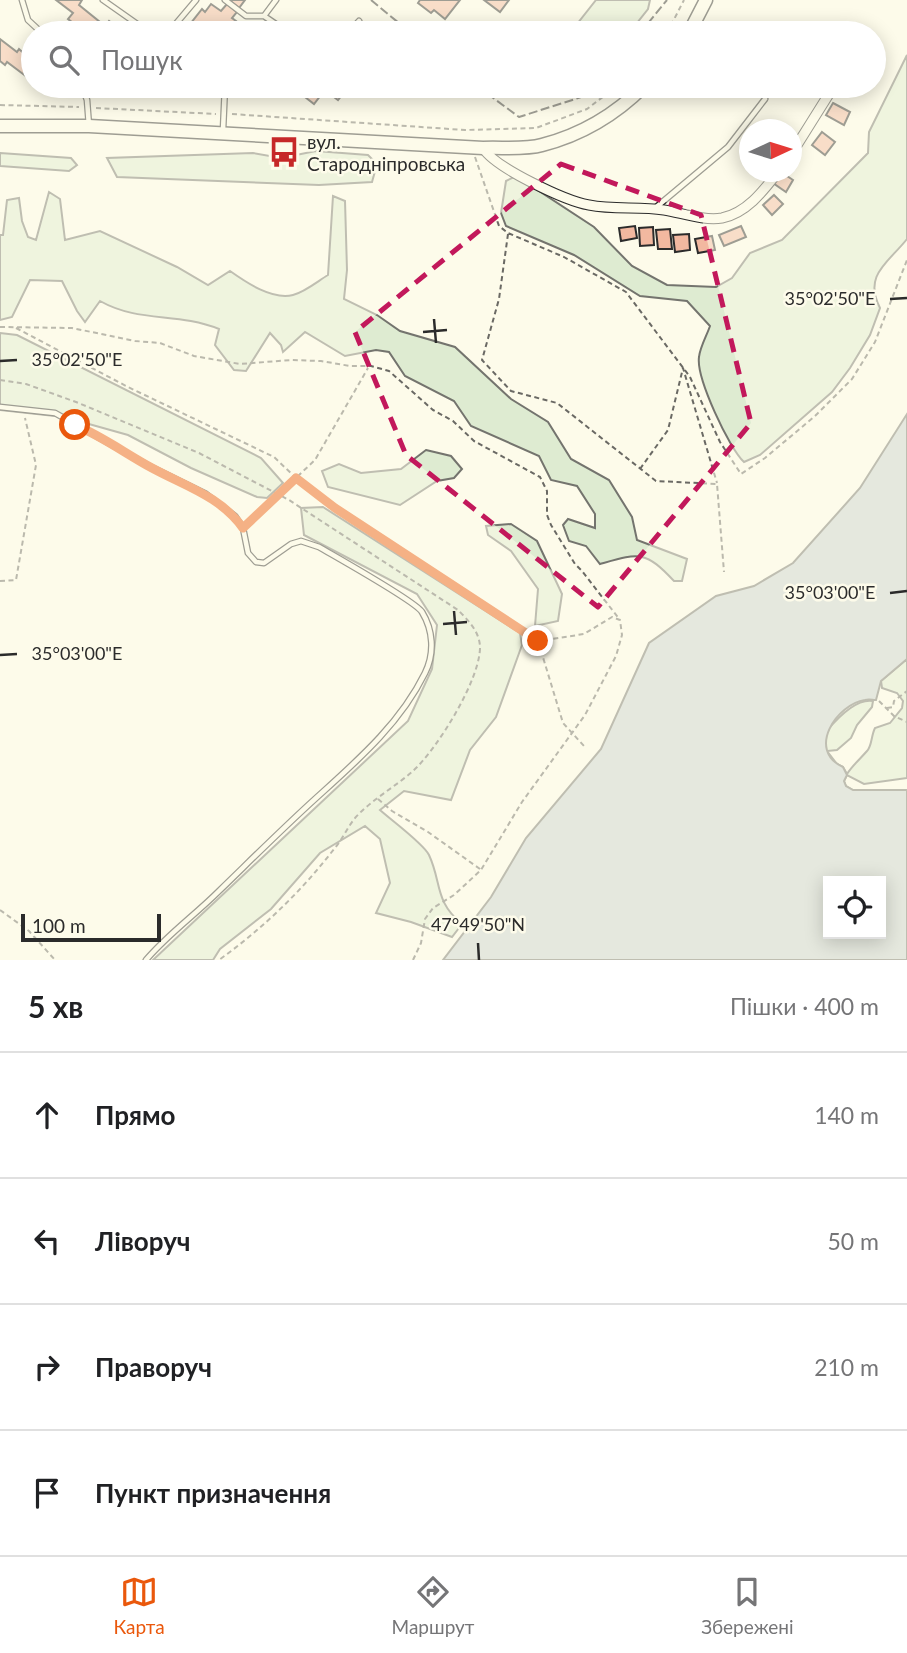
<!DOCTYPE html>
<html lang="uk">
<meta charset="utf-8">
<style>
:root{--surface:#fff;--page:#f2f2f2;--text:#202124;--muted:#757577;--line:#e0e0e0;--accent:#ea580c}
body{margin:0;font-family:Lato,sans-serif;background:var(--page);color:var(--text)}
.controls{position:absolute;right:21px;bottom:21px;display:grid;overflow:hidden;border-radius:0px;box-shadow:0 4px 18px #0003}
.controls button{width:63px;height:63px;display:grid;place-items:center;padding:0;border:0;border-bottom:2px solid var(--line);background:var(--surface);color:var(--text);font:35px sans-serif}
.compass{position:absolute;left:739px;top:119px;width:63px;height:63px;border-radius:50%;background:var(--surface);box-shadow:0 4px 18px #0003;rotate:86deg}
.scale{position:absolute;left:21px;bottom:18px;width:140px;box-sizing:border-box;padding-left:7px;border:4px solid #2b2b2b;border-top:0;font-size:19px;line-height:24px;white-space:nowrap;color:#2b2b2b;-webkit-text-stroke:5px #fdfbea;paint-order:stroke}
.stop{position:absolute;width:21px;height:21px;margin:-16px;border:5px solid #ea580c;border-radius:50%;background:#fff}
.stop.end{background:#ea580c;border-color:#fff;box-shadow:0 2px 7px #0008}
.list{margin:0;padding:0;list-style:none}
h2{display:flex;justify-content:space-between;align-items:center;height:91px;margin:0;padding:0 28px;font-size:30px}
h2 small{font-size:23px;font-weight:400;color:var(--muted)}
.list li{display:grid;grid-template-columns:46px 1fr auto;gap:21px;align-items:center;box-sizing:border-box;height:126px;padding:0 28px;border-top:2px solid var(--line)}
.list b{display:block;font-size:26px;white-space:nowrap}
.list em{font-size:23px;font-style:normal;color:var(--muted)}
.icon{flex:none;width:38px;height:38px;fill:none;stroke:currentColor;stroke-width:2;stroke-linecap:round;stroke-linejoin:round}
.map{position:relative;flex:none;width:907px;height:960px;overflow:hidden}
.search{position:absolute;background:var(--surface);box-shadow:0 4px 18px #0003;left:21px;right:21px;top:21px;height:77px;display:flex;align-items:center;gap:18px;box-sizing:border-box;padding:0 24px;border-radius:38px;color:var(--muted);font-size:26px}
.sheet{height:595px;background:var(--surface)}
nav{display:flex;justify-content:space-around;align-items:center;box-sizing:border-box;height:98px;border-top:2px solid var(--line);background:var(--surface);font-size:19px;color:var(--muted)}
nav a{display:grid;justify-items:center;gap:4px}
nav .on{color:var(--accent)}
.map>svg:first-child{display:block}
</style>
<div class="map">
<svg width="907" height="960" viewBox="0 0 907 960">
<rect width="100%" height="100%" fill="#fdfbea"/>
<path fill="#deebd1" stroke="#74746e" stroke-width="2" d="M596,0H650L648,9L629,33H570Z
M907,55V239C888,263 863,275 880,308L870,335L850,368L832,392L760,455L744,462C729,448 696,378 699,357C700,347 707,335 710,326L687,301L640,296L574,255L506,226L501,213L506,181L516,176L594,227L632,266L667,285L716,287L732,278L750,253L782,240L868,153L869,132Z
M316,151L368,155L377,164L372,182L319,185L117,177L107,158L253,153L281,158Z
M0,153L71,158L77,165L69,171L0,166Z
M49,192L60,199L65,240L100,231L177,267L208,285L230,271C247,283 272,300 293,295C305,292 318,281 328,275L333,196L345,201L347,270L344,299L377,315L400,331L455,347L511,399L548,422L571,459L609,480L632,517L637,540L687,559L682,581H674C645,550 639,553 600,564L586,546L569,541L563,525L568,519L595,528V514L577,486L551,480L539,456L471,426L454,401L405,376L389,352L376,350L345,356L305,332L283,352L281,345L270,333L246,371L234,370L215,345L219,329C177,312 139,323 100,301L85,322L77,311L62,281L30,280L12,317L0,320V235H3L7,200L19,198L22,221L28,237L36,240Z
M0,333L17,335L261,458L283,483L267,498L257,497L191,468L128,435L64,417L0,410Z
M426,450L451,456L462,469L454,478L437,481L400,505L328,487L322,471L339,464L361,473L401,469Z
M323,507L520,633L522,645L496,717L470,750L451,800L404,791L380,810C391,820 424,844 429,855C442,883 434,901 462,924L452,937L411,922L376,913L390,883L380,839L365,826L320,853L271,909L220,949L213,960H153L408,721L432,669L437,625L417,594L304,535L301,508Z
M511,524L537,541L562,594L558,621L535,626L538,589L511,551L488,535L486,526Z
M907,659V778L864,784L847,775L844,781L846,786L853,790L885,792L774,808C792,782 839,695 873,701L872,707L857,725L851,738L837,750L827,751L837,764L843,767L847,774C852,766 860,759 867,751C872,746 871,736 875,728L890,723L902,708L903,701L897,693L882,688L881,681Z"/>
<path fill="#c7d0d0" stroke="#74746e" stroke-width="2" fill-rule="evenodd" d="M907,414V659L881,681L876,700C872,700 869,699 865,700C837,704 806,750 843,767L847,775L844,781L846,786L853,790H907V960H443L491,897L526,838L601,749L649,643L716,596L754,586L793,563L860,488ZM828,881H881V934H828Z"/>
<path fill="#f2b8a0" stroke="#2b2b2b" stroke-width="2" d="M56,0H82L79,5L105,26L109,21L124,33H86L68,19L73,13Z
M229,0H245L239,8Z
M420,0H460L445,19L434,10L431,13L418,3Z
M484,0H509L500,12Z
M211,4L221,11L227,4L237,12L232,18L236,21L230,30L221,23L213,33H190L195,27L191,23L202,9L205,12Z
M236,23L250,33H228Z
M0,39L17,52L19,49L31,60L33,57V79L29,75L27,77L7,62L5,65L0,61Z
M291,86H316L324,91L314,104Z
M328,86H349L338,100L325,90Z
M833,103L850,112L844,125L826,115Z
M822,132L835,142L825,155L812,145Z
M781,172L793,180L786,192L773,183Z
M774,195L783,204L772,215L763,205Z
M635,226L637,238L621,241L619,228Z
M741,226L746,237L724,246L719,235Z
M653,227L654,245L640,246L639,228Z
M670,229L672,249H658L656,230Z
M689,234L690,250L675,252L673,235Z
M712,236L715,250L698,253L695,239Z"/>
<g fill="none" stroke-linecap="round" stroke-linejoin="round">
<defs>
<path id="lane" d="M22,0L28,20L42,33
M103,0L150,33
M225,0L246,16H264
M276,0L264,16L289,33
M167,33L174,26
M184,33L174,26L196,0
M348,33L359,21
M82,86L87,100L89,126
M223,130L225,86
M654,209L728,147L765,99
M0,407L55,413L153,468L206,494L235,516L243,528L248,553L256,562L264,563L291,544L301,541L319,547C336,557 415,601 422,612C433,630 435,653 425,673C400,724 357,761 315,799C282,829 251,860 219,891C195,915 167,935 146,960"/>
<path id="street" d="M483,148C495,168 566,201 589,205C614,210 639,206 664,210C682,213 704,221 722,218C747,213 764,190 778,172
M792,153L834,86"/>
<path id="secondary" d="M689,33L706,0
M0,126H89L483,148C501,147 524,150 542,145C581,135 616,114 644,86"/>
</defs>
<use href="#lane" stroke="#2b2b2b" stroke-width="7"/>
<use href="#street" stroke="#2b2b2b" stroke-width="11"/>
<use href="#secondary" stroke="#2b2b2b" stroke-width="15"/>
<path stroke="#6a6964" stroke-width="2" stroke-dasharray="5 3.5" stroke-linecap="butt" d="M667,33L684,0
M0,105L79,107
M96,108L216,114
M232,114L465,130L536,128L587,109L617,86
M475,157L499,226L508,233L564,257L626,292L690,377L720,442L741,474L765,458L815,416L852,379L875,342L907,260
M508,234L499,299L482,360L511,391L557,403L656,481L717,484L724,572
M0,327L72,328L135,341L160,343L194,356L240,364L291,360L321,361L350,366H371L389,371L433,410L453,421L474,441L540,477L547,491V515L551,525L575,564L582,571L620,620
M16,328L128,387L274,457L296,478L335,508L538,641L563,723L584,746
M0,380L26,384L76,402L199,453L289,500L458,610C468,620 479,631 480,646C481,679 437,749 413,771C395,787 371,800 355,818C347,828 342,840 334,849C301,892 262,929 219,960
M640,469L668,430L683,368L717,483
M248,523L315,460L368,368
M0,581L16,580L36,465L25,418
M879,701L894,716L907,722
M887,708L893,707L894,701L907,691
M378,799L392,811L428,832L480,869
M0,910L29,931L55,960
M413,960L421,943L425,919L433,908L454,895L481,870L522,802L585,715L616,656L622,635L620,620L612,617L584,634L539,641"/>
<use href="#lane" stroke="#fdfbea" stroke-width="4.5"/>
<use href="#street" stroke="#fdfbea" stroke-width="9"/>
<use href="#secondary" stroke="#fdfbea" stroke-width="12"/>
<path stroke="#2b2b2b" stroke-width="2" stroke-dasharray="9 3.5" stroke-linecap="butt" d="M371,0L411,33
M640,33L667,0
M477,86L519,117L591,94L598,86"/>
</g>
<g fill="none" stroke-linecap="round" stroke-linejoin="round">
<path stroke="#ea580c" stroke-width="9" d="M75,425C102,436 126,454 152,468C185,486 220,496 243,528L296,478L335,508L538,641"/>
</g>
<path d="M0 0H907V960H0ZM561,164L701,215L751,423L598,607L406,455L355,332Z" fill="#fdfbea" fill-opacity=".55" fill-rule="evenodd"/>
<path fill="none" stroke="#c2185b" stroke-width="5" stroke-dasharray="14 9" stroke-linejoin="round" d="M561,164L701,215L751,423L598,607L406,455L355,332Z"/>
<path fill="none" stroke="#2b2b2b" stroke-width="2.5" d="M890,299L907,298M434,319L436,343M423,332L447,330M0,361L17,360M890,593L907,591M454,611L456,635M443,624L467,622M0,655L17,654M478,943L479,960"/>
<defs>
<symbol id="bus-bare" viewBox="-9 -9 18 18"><path d="M-5-6H5V4H4V6H2V4H-2V6H-4V4H-5ZM-3.5-4V0h7V-4ZM-3.5 1.2v1.5H-2V1.2ZM2 1.2v1.5H3.5V1.2Z" fill="#c62828" stroke="#fdfbea" stroke-width="2.5" paint-order="stroke"/></symbol>
</defs>
<g fill-rule="evenodd">
<use href="#bus-bare" x="262" y="130" width="44" height="44"/>
</g>
<g text-anchor="middle" dominant-baseline="central" stroke-width="5" stroke-linejoin="round" paint-order="stroke">
<g font-size="19" fill="#2b2b2b" stroke="#fdfbea" text-anchor="start">
<text x="307" y="141">вул.<tspan x="307" dy="22">Стародніпровська</tspan></text>
</g>
</g>
<g font-size="18" text-anchor="middle" fill="#2b2b2b" stroke="#fdfbea" stroke-width="5" stroke-linejoin="round" paint-order="stroke">
<text x="830" y="305">35°02'50"E</text>
<text x="77" y="366">35°02'50"E</text>
<text x="830" y="599">35°03'00"E</text>
<text x="77" y="660">35°03'00"E</text>
<text x="478" y="931">47°49'50"N</text>
</g>
</svg>
<div class="controls">
<button><svg class="icon" aria-label="locate" viewBox="0 0 24 24"><circle cx="12" cy="12" r="6"/><path d="M12 2v4M12 18v4M2 12h4M18 12h4"/></svg></button>
</div>
<svg class="compass" viewBox="-18 -18 36 36"><path d="M0-13l5 13h-10z" fill="#e53935"/><path d="M0 13l5-13h-10z" fill="#757577"/></svg>
<div class="scale">100 m</div>
<div class="stop" style="left:75px;top:425px"></div>
<div class="stop end" style="left:538px;top:641px"></div>
<div class="search"><svg class="icon" aria-label="search" viewBox="0 0 24 24"><circle cx="10" cy="10" r="6"/><path d="M15 15l6 6"/></svg>Пошук</div>
</div>
<section class="sheet">
<h2>5 хв<small>Пішки · 400 m</small></h2>
<ul class="list">
<li><svg class="icon" aria-label="ahead" viewBox="0 0 24 24"><path d="M12 20V5M6 11l6-6 6 6"/></svg><div><b>Прямо</b></div><em>140 m</em></li>
<li><svg class="icon" aria-label="left" viewBox="0 0 24 24"><path d="M17 20v-9H6M10 6l-5 5 5 5"/></svg><div><b>Ліворуч</b></div><em>50 m</em></li>
<li><svg class="icon" aria-label="right" viewBox="0 0 24 24"><path d="M7 20v-9h11M14 6l5 5-5 5"/></svg><div><b>Праворуч</b></div><em>210 m</em></li>
<li><svg class="icon" aria-label="arrive" viewBox="0 0 24 24"><path d="M6 21V4h12l-3 4 3 4H6"/></svg><div><b>Пункт призначення</b></div></li>
</ul>
</section>
<nav>
<a class="on"><svg class="icon" aria-label="map" viewBox="0 0 24 24"><path d="M3 6l6-2 6 2 6-2v14l-6 2-6-2-6 2zM9 4v14M15 6v14"/></svg>Карта</a>
<a><svg class="icon" aria-label="directions" viewBox="0 0 24 24"><path d="M12 3l9 9-9 9-9-9zM9 14v-3h6M13 9l2 2-2 2"/></svg>Маршрут</a>
<a><svg class="icon" aria-label="saved" viewBox="0 0 24 24"><path d="M7 4h10v16l-5-4-5 4z"/></svg>Збережені</a>
</nav>
